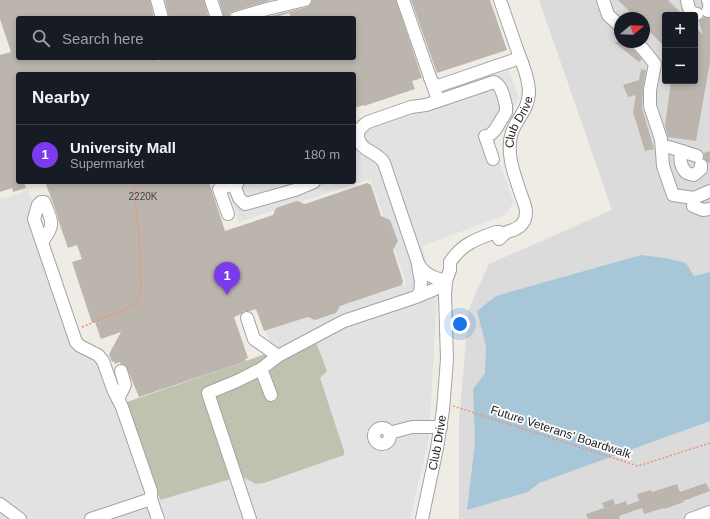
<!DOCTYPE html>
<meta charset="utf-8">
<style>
:root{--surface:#171b24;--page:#242831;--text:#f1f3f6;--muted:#9ea1a6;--line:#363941;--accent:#7c3aed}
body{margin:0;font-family:Arial,sans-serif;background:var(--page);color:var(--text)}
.controls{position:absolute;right:12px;top:12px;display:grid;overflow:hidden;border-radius:4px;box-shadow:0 2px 6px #0003}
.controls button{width:36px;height:36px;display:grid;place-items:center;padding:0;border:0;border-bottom:1px solid var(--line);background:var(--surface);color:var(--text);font:20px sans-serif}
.compass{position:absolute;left:614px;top:12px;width:36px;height:36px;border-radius:50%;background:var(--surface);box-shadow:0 2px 6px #0003;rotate:71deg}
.you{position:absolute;left:460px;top:324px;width:14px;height:14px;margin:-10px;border:3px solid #fff;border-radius:50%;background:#1a73e8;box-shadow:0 0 0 6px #1a73e833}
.badge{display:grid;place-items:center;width:26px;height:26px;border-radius:50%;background:var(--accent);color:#fff;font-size:13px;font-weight:700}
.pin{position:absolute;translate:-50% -33px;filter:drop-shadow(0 1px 2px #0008)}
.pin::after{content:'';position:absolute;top:21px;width:14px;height:12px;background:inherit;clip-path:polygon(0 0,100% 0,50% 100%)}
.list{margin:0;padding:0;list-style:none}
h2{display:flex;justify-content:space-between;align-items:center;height:52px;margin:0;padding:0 16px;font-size:17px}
h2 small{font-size:13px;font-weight:400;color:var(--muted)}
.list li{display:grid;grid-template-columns:26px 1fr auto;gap:12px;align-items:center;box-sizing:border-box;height:60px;padding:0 16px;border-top:1px solid var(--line)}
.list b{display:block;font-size:15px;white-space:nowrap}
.list p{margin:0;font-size:13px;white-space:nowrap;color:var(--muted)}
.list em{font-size:13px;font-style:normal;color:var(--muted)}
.icon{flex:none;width:22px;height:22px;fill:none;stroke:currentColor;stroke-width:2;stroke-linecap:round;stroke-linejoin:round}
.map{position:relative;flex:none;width:710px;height:519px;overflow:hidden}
.search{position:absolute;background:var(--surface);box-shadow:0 2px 6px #0003;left:16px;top:16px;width:340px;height:44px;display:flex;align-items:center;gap:10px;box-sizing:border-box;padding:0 14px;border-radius:4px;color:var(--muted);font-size:15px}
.panel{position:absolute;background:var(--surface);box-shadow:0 2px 6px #0003;left:16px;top:72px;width:340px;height:112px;border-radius:4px}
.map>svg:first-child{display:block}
</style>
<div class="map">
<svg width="710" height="519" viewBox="0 0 710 519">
<rect width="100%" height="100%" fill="#eeece4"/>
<path fill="#dcdbdb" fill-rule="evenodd" d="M539,0H710V519H459V420L469,308L489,264L612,210ZM665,15H695V81H665ZM620,18H644V42H620Z"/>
<path fill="#c0c2b0" d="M434,292L410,519L160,500L124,403L246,361Z"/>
<path fill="#e2e2e2" d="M509,70L519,98L493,146L514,202L505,215L422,246L434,292L437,297L429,439L410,519H0V199L9,197L28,190L81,339L104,352L132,425L160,500L241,476L256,484L264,483L344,455V451L320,378L327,371L313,334L273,351L266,331L406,284L371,179L239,222L226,182H354V123Z"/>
<path fill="#a7c7d9" d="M641,255L666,258L686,263L694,276L710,272V421L539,483L528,492L467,510L475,442L473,389L485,373L486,346L477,311L496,296Z"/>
<path fill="#bbb5ae" d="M0,0H150L154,18H18V58H157L158,61L165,58H354V18H291L289,13L273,18H263L307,7L310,5L312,0H396L422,78L412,81L415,89L364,106V105L354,108V74H18V182H24L26,188L13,192L12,188L0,192V55L11,52L0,19Z
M165,0H204L209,18H169Z
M219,0H272L234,11L230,13L229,18H224Z
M411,0H490L507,50L437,73Z
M618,0H668L683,15H665V47L644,26V18H636Z
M704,17L710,18V62L696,141L668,137L665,126L671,81H695V27L703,35L699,21L702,19Z
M614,42H625L630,46L642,59L639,62Z
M641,69L646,70L643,89L642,108L654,149L645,151L633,112L636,95L628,97L623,85L639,80Z
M710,151V162L708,163L704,158V153Z
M45,182H209L225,231L273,215L276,208L297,201L305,204L367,183L371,185L381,216L390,220L398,241L393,250L403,281L402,285L340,306L336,313L315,320L308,317L264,331L256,309L250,311H244L241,314L234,317L248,358L245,359L246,361L139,397L126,366L121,364L120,362L115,364L114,361L112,362L109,354L121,332L101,339L95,322L92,323L72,262L82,259L77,245L68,248L59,222L56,211Z
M706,483L710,491L683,501L684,502L664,509V508L644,514L642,508L619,516L620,519H588L586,514L604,508L602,503L613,499L615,505L626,501L627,505L639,501L637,494L651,490L652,492L677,484L680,492Z"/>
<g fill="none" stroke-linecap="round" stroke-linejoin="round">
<defs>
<g id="minor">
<path d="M157,0L162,18"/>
<path d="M211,0L217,18"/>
<path d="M403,0L438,100"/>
<path d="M603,0L608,15L620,26"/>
<path d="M687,0C688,6 689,13 697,14"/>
<path d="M708,11C710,7 710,4 708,0"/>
<path d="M236,18L267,9L305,0"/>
<path d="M636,42L643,49L655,64L650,90V106L661,139L663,166L673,195L694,198L710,191"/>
<path d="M430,78L434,84L438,86L520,58"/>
<path d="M485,136L493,159"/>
<path d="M662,149L668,147L672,148L697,156"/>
<path d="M682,151C679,157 680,168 687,173C689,174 691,174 694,175L701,169V165"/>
<path d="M233,182L239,198L245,204L295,190L314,182"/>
<path d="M694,198L693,206L703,210L710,209"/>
<path d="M228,214L219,189L238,182"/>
<path id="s1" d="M499,239C501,238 502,236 504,234C506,232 510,231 513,230C524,226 528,217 525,206C518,184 504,155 512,132C518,116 529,110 529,90C528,77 523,64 518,52C512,35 506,17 500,0"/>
<path d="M42,242C56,224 52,221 44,202H41L38,205L34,219L76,342L80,346L98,355L103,361L113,389L122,407L151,491V499"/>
<path d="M446,281C434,278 424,275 418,263L384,163C378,151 357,151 358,134C359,128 363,125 368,122L411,107L426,105L494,82C502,85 504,98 506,106V112L495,130L491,134"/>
<path d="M416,297L420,292L421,282L418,265"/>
<path d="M247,318L254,339L278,356L344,321L416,297L445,285"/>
<path d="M261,369L271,395"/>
<path d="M118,399L125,385L121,371"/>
<circle cx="382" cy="436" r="8"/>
<path d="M389,433L412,427H441"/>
<path d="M0,504L20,519"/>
<path d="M91,519L151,499L158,519"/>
<path d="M250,519L208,393L237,381L261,369L278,356"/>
<path id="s2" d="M422,519L437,448L443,410L447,359L445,295L446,281L450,270V262C462,244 476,239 496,232H499L504,234"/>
<path d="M691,519L710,512"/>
</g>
</defs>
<use href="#minor" stroke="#a2a2a2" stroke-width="14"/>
<path stroke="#f19173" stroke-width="1.5" stroke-dasharray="2 2" stroke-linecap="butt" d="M82,327L135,305L141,292L139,237L134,187L138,182
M453,406L638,466L710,443"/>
<use href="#minor" stroke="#fff" stroke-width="12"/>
</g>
<g text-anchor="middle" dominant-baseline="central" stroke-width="3.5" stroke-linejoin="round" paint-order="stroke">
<g font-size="10" fill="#454442">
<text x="143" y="196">2220K</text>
</g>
<g font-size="12" fill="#1e1e1e" stroke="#fff">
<text stroke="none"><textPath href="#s1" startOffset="135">Club Drive</textPath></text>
<text transform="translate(561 432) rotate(18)">Future Veterans' Boardwalk</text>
<text stroke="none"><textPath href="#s2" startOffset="78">Club Drive</textPath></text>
</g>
</g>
</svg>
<div class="controls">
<button>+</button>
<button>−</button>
</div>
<svg class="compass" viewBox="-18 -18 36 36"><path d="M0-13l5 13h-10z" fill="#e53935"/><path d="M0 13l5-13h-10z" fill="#9ea1a6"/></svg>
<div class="you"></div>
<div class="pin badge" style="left:227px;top:295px">1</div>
<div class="search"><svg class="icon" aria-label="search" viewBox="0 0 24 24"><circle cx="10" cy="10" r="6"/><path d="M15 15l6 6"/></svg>Search here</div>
<section class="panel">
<h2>Nearby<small></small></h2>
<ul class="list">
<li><span class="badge">1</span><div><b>University Mall</b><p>Supermarket</p></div><em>180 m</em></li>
</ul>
</section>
</div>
